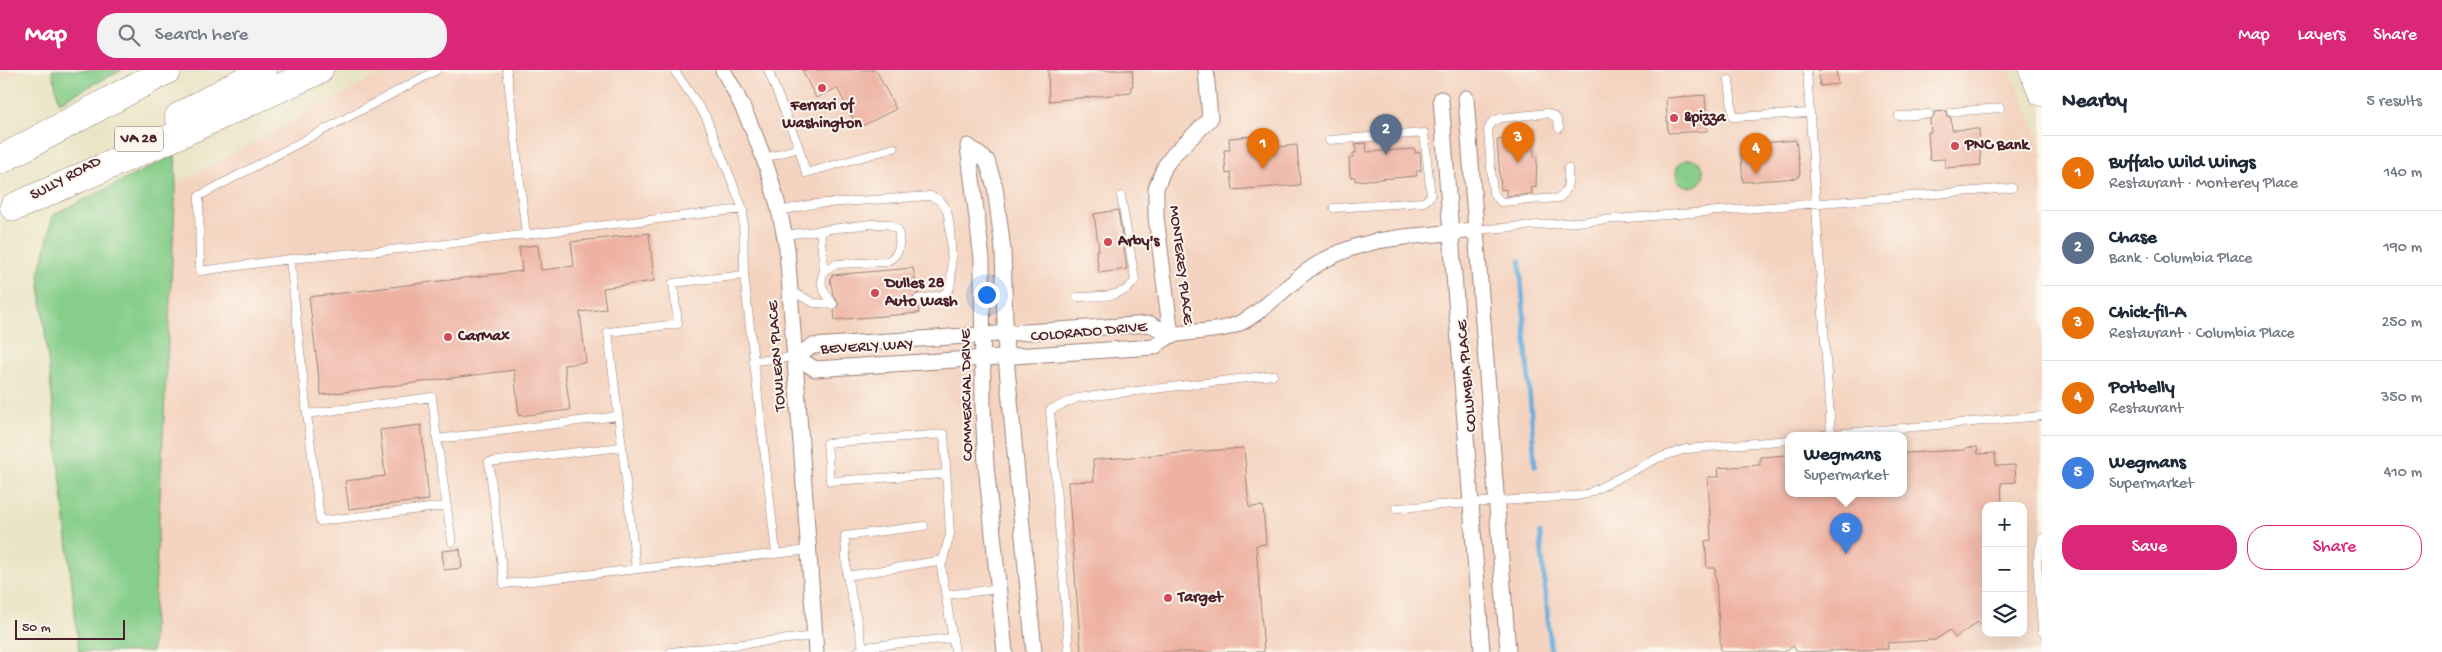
<!DOCTYPE html>
<meta charset="utf-8">
<style>
:root{--surface:#fff;--page:#f2f2f3;--text:#1f2937;--muted:#747a83;--line:#e0e1e3;--accent:#db2777}
body{margin:0;font-family:"Gochi Hand",sans-serif;background:var(--page);color:var(--text)}
.controls{position:absolute;right:15px;bottom:15px;display:grid;overflow:hidden;border-radius:10px;box-shadow:0 5px 20px #0002}
.controls button{width:45px;height:45px;display:grid;place-items:center;padding:0;border:0;border-bottom:1px solid var(--line);background:var(--surface);color:var(--text);font:25px sans-serif}
.scale{position:absolute;left:15px;bottom:12px;width:110px;box-sizing:border-box;padding-left:5px;border:2px solid #4a1f2b;border-top:0;font-size:14px;line-height:18px;white-space:nowrap;color:#4a1f2b;-webkit-text-stroke:4px #fbf7ec;paint-order:stroke}
.you{position:absolute;left:986px;top:224px;width:18px;height:18px;margin:-12px;border:4px solid #fff;border-radius:50%;background:#1a73e8;box-shadow:0 0 0 8px #1a73e833}
.badge{display:grid;place-items:center;width:32px;height:32px;border-radius:50%;background:var(--accent);color:#fff;font-size:16px;font-weight:700}
.pin{position:absolute;translate:-50% -41px;filter:drop-shadow(0 1px 2px #0008)}
.pin::after{content:'';position:absolute;top:26px;width:18px;height:15px;background:inherit;clip-path:polygon(0 0,100% 0,50% 100%)}
.popup{position:absolute;left:1785px;top:362px;width:122px;height:65px;box-sizing:border-box;display:grid;place-content:center;border-radius:10px;background:var(--surface);filter:drop-shadow(0 1px 4px #0005);font-size:16px;white-space:nowrap;color:var(--muted)}
.popup b{font-size:19px;color:var(--text)}
.popup::after{content:'';position:absolute;left:50%;top:100%;margin-left:-10px;border:10px solid transparent;border-top-color:var(--surface)}
.list{margin:0;padding:0;list-style:none}
h2{display:flex;justify-content:space-between;align-items:center;height:65px;margin:0;padding:0 20px;font-size:21px}
h2 small{font-size:16px;font-weight:400;color:var(--muted)}
.list li{display:grid;grid-template-columns:32px 1fr auto;gap:15px;align-items:center;box-sizing:border-box;height:75px;padding:0 20px;border-top:1px solid var(--line)}
.list b{display:block;font-size:19px;white-space:nowrap}
.list p{margin:0;font-size:16px;white-space:nowrap;color:var(--muted)}
.list em{font-size:16px;font-style:normal;color:var(--muted)}
.actions{display:flex;gap:10px;padding:15px 20px}
.actions a{flex:1;padding:11px 0;border:1px solid var(--accent);border-radius:20px;text-align:center;font-size:18px;color:var(--accent)}
.actions .main{background:var(--accent);color:#fff}
.icon{flex:none;width:28px;height:28px;fill:none;stroke:currentColor;stroke-width:2;stroke-linecap:round;stroke-linejoin:round}
.map{position:relative;flex:none;width:2042px;height:582px;overflow:hidden}
header{display:flex;align-items:center;gap:30px;box-sizing:border-box;height:70px;padding:0 25px;background:var(--accent);color:#fff}
header strong{font-size:24px}
nav{display:flex;gap:28px;margin-inline-start:auto;font-size:18px}
.search{width:350px;height:45px;background:var(--page);display:flex;align-items:center;gap:12px;box-sizing:border-box;padding:0 18px;border-radius:20px;color:var(--muted);font-size:19px}
main{display:flex}
aside{flex:1;background:var(--surface)}
.map>svg:first-child{display:block}
</style>
<header>
<strong>Map</strong>
<div class="search"><svg class="icon" aria-label="search" viewBox="0 0 24 24"><circle cx="10" cy="10" r="6"/><path d="M15 15l6 6"/></svg>Search here</div>
<nav><a>Map</a><a>Layers</a><a>Share</a></nav>
</header>
<main>
<div class="map">
<svg width="2042" height="582" viewBox="0 0 2042 582">
<rect width="100%" height="100%" fill="#fbf7ec"/>
<filter id="ink" filterUnits="userSpaceOnUse"><feTurbulence type="fractalNoise" baseFrequency=".02" numOctaves="2"/><feDisplacementMap in="SourceGraphic" scale="10" xChannelSelector="R" yChannelSelector="G"/><feConvolveMatrix kernelMatrix="1 2 1 2 8 2 1 2 1" color-interpolation-filters="sRGB"/></filter>
<filter id="wash" filterUnits="userSpaceOnUse"><feTurbulence type="fractalNoise" baseFrequency=".0096" numOctaves="4" result="noise"/><feDisplacementMap in="SourceGraphic" scale="20" xChannelSelector="R" yChannelSelector="G"/><feGaussianBlur stdDeviation="1.12" result="paint"/><feColorMatrix in="noise" values="0 0 0 0 0 0 0 0 0 0 0 0 0 0 0 0 0 1.4 0 .05"/><feComposite in="paint" operator="in"/></filter>
<g filter="url(#wash)">
<rect width="100%" height="100%" fill="#e9e4c4"/>
<path fill="#f4d3c0" fill-rule="evenodd" d="M0,0H22L0,12Z
M387,0H2010L2042,75V582H152L176,114ZM1788,365H1904V423H1788ZM1986,436H2023V563H1986Z"/>
<path fill="#86ce8a" stroke="#68765a" d="M52,0H122L59,32Z
M175,85L176,114L152,582H79L39,206L53,145Z
M1676 103a14 14 0 1 1 28 0a14 14 0 1 1-28 0Z"/>
<g fill="none" stroke-linecap="round" stroke-linejoin="round">
<path stroke="#68aede" stroke-width="4.5" d="M1520,191L1535,396
M1540,463L1551,582"/>
</g>
<g id="blocks">
<path fill="#eeb2a3" d="M802,0H876L896,39L858,58L837,18L816,28Z
M1048,0H1132L1133,16H1131V23L1049,31Z
M1818,0H1836L1838,14L1820,16Z
M1705,25L1707,61L1668,63L1666,28Z
M1946,41L1947,46L1951,48L1952,60L1979,59L1981,95L1945,98V89L1930,90L1928,62H1931L1930,49L1934,47V42Z
M1515,60H1527V63H1533L1534,87H1537L1536,117L1531,118L1532,124L1506,126V119L1501,120L1497,70L1509,69V64H1514Z
M1265,65L1266,78L1297,75L1300,115L1233,120L1231,103L1226,104L1224,80H1230L1229,68Z
M1796,70L1800,103L1798,108L1743,112L1740,75Z
M1366,73L1367,82L1415,79V83L1420,82L1421,101H1416L1417,106L1355,111V107H1350L1349,88L1353,87V83H1356L1355,74Z
M1118,140L1127,199L1099,203L1096,180H1099L1094,144Z
M649,163L654,211L603,218L606,239L580,242L586,292L564,295L570,340L519,346L514,300L321,325L309,227L522,201L519,177L538,175L541,200L574,196L571,172Z
M913,198L918,223L912,229L918,235L919,243L835,250L834,240L839,234L833,224L830,209L832,205Z
M421,355L429,430L349,439L345,411L385,406L380,360Z
M1977,377L1978,384L1995,383L1996,396L2015,395L2016,412L2001,413L2002,436H1986V561L1978,552L1955,568L1950,560L1935,570L1887,573L1888,579L1797,582L1793,576L1784,582H1721L1715,498H1707L1705,471L1711,470L1708,407H1719L1718,398L1760,395V387L1788,385V423H1904V383L1965,380V378Z
M1244,378L1249,437L1263,436L1266,474L1256,475L1264,582H1081L1068,412L1094,411L1093,390Z
M460,479L462,498L444,500L442,481Z"/>
</g>
</g>
<g filter="url(#ink)">
<use href="#blocks" fill-opacity="0" stroke="#9a8278" stroke-width="1"/>
<g fill="none" stroke-linecap="round" stroke-linejoin="round">
<defs>
<path id="lane" d="M507,0L526,165
M674,0L706,47L743,139L744,205
M768,0L799,78
M1807,0L1831,364
M1729,10L1733,47L1809,43
M1951,42L2000,38
M1899,46L1929,44
M1559,58C1558,49 1556,46 1547,43L1501,48L1492,52L1488,60L1493,123L1501,132L1559,128C1570,120 1568,111 1568,98
M1329,70L1424,63L1431,126L1424,132L1334,138
M765,88L799,78L806,103L894,78
M780,141L813,134L930,126C938,128 944,132 947,141C951,155 953,203 950,218L942,225L918,229
M820,160L824,200
M1474,160L2012,118
M785,165L870,154H888L898,160C901,174 900,185 886,192L837,194L824,200C818,215 824,222 833,234
M290,189L411,178L743,139
M791,221L814,233L833,234
M1077,227C1096,226 1125,229 1135,210L1121,126
M753,291L796,287
M307,344L290,189L200,201L199,126L437,0
M1821,365L2042,346
M437,369L432,327L307,344L320,451L446,436
M622,377L636,499
M946,404L830,411L827,373L944,364L950,464L941,497L955,582
M1396,438L1575,426L1587,424L1658,388L1686,379L1788,370
M2042,468L2037,491L2042,562
M452,472L437,369L618,346
M776,483L744,205L673,213L678,254L608,262L622,377L489,392L504,514L809,480
M847,506L845,466L924,456
M946,525L998,519
M863,577L953,568
M671,582L815,566
M857,582L863,577L847,506L943,490
M1069,582L1050,340L1077,328L1273,305"/>
<path id="street" d="M723,0C756,57 776,114 787,179L816,582
M1466,28L1508,582
M1441,29L1482,582
M968,76L987,91L995,117L1003,180L1006,288L1034,582
M968,76L982,189L983,338L986,395L1005,582
M1171,265L1150,254L812,276L796,287L815,299L1154,277C1160,273 1167,266 1173,265C1197,260 1222,263 1244,251C1269,237 1289,213 1313,197C1364,163 1417,168 1474,160
M1171,265L1156,147V118L1165,96L1174,84L1210,49L1206,0"/>
<path id="highway" d="M2033,0L2042,22
M179,47L263,0
M0,90L167,0
M14,137L171,68L319,0"/>
</defs>
<use href="#lane" stroke="#9a8278" stroke-width="9"/>
<use href="#street" stroke="#9a8278" stroke-width="17"/>
<use href="#highway" stroke="#9a8278" stroke-width="29"/>
<use href="#lane" stroke="#fff" stroke-width="8"/>
<use href="#street" stroke="#fff" stroke-width="15"/>
<use href="#highway" stroke="#fff" stroke-width="28"/>
</g>
</g>
<g fill="#d1495b" stroke="#fbf7ec" stroke-width="2">
<circle cx="822" cy="18" r="5"/>
<circle cx="1674" cy="48" r="5"/>
<circle cx="1955" cy="76" r="5"/>
<circle cx="1108" cy="172" r="5"/>
<circle cx="875" cy="223" r="5"/>
<circle cx="448" cy="267" r="5"/>
<circle cx="1168" cy="528" r="5"/>
</g>
<g text-anchor="middle" dominant-baseline="central" stroke-width="4" stroke-linejoin="round" paint-order="stroke">
<rect fill="#fbf7ec" stroke="#7f6065" stroke-width="1" x="115" y="56.5" width="48" height="25" rx="4"/>
<g font-size="15" font-weight="bold" fill="#4a1f2b">
<text x="139" y="69">VA 28</text>
</g>
<g font-size="16" font-weight="bold" fill="#4a1f2b" stroke="#fbf7ec" text-anchor="start">
<text x="822" y="36" text-anchor="middle">Ferrari of<tspan x="822" dy="18">Washington</tspan></text>
<text x="1684" y="48">&amp;pizza</text>
<text x="1965" y="76">PNC Bank</text>
<text x="1118" y="172">Arby's</text>
<text x="885" y="214">Dulles 28<tspan x="885" dy="18">Auto Wash</tspan></text>
<text x="458" y="267">CarMax</text>
<text x="1178" y="528">Target</text>
</g>
<g font-size="16" fill="#4a1f2b" stroke="#fbf7ec">
<text transform="translate(66 109) rotate(-28)">SULLY ROAD</text>
<text transform="translate(1180 195) rotate(83)">MONTEREY PLACE</text>
<text transform="translate(1089 263) rotate(-5)">COLORADO DRIVE</text>
<text transform="translate(867 278) rotate(-3)">BEVERLY WAY</text>
<text transform="translate(778 286) rotate(-94)">TOWLERN PLACE</text>
<text transform="translate(1468 306) rotate(-95)">COLUMBIA PLACE</text>
<text transform="translate(968 325) rotate(-91)">COMMERCIAL DRIVE</text>
</g>
</g>
</svg>
<div class="controls">
<button>+</button>
<button>−</button>
<button><svg class="icon" aria-label="layers" viewBox="0 0 24 24"><path d="M12 4l9 5-9 5-9-5zM3 14l9 5 9-5"/></svg></button>
</div>
<div class="scale">50 m</div>
<div class="you"></div>
<div class="pin badge" style="left:1263px;top:99px;background:#e8710a">1</div>
<div class="pin badge" style="left:1386px;top:85px;background:#5c6f8a">2</div>
<div class="pin badge" style="left:1518px;top:93px;background:#e8710a">3</div>
<div class="pin badge" style="left:1756px;top:104px;background:#e8710a">4</div>
<div class="pin badge" style="left:1846px;top:484px;background:#3f7fe0">5</div>
<div class="popup"><b>Wegmans</b>Supermarket</div>
</div>
<aside>
<h2>Nearby<small>5 results</small></h2>
<ul class="list">
<li><span class="badge" style="background:#e8710a">1</span><div><b>Buffalo Wild Wings</b><p>Restaurant · Monterey Place</p></div><em>140 m</em></li>
<li><span class="badge" style="background:#5c6f8a">2</span><div><b>Chase</b><p>Bank · Columbia Place</p></div><em>190 m</em></li>
<li><span class="badge" style="background:#e8710a">3</span><div><b>Chick-fil-A</b><p>Restaurant · Columbia Place</p></div><em>250 m</em></li>
<li><span class="badge" style="background:#e8710a">4</span><div><b>Potbelly</b><p>Restaurant</p></div><em>350 m</em></li>
<li><span class="badge" style="background:#3f7fe0">5</span><div><b>Wegmans</b><p>Supermarket</p></div><em>410 m</em></li>
</ul>
<div class="actions"><a class="main">Save</a><a>Share</a></div>
</aside>
</main>
